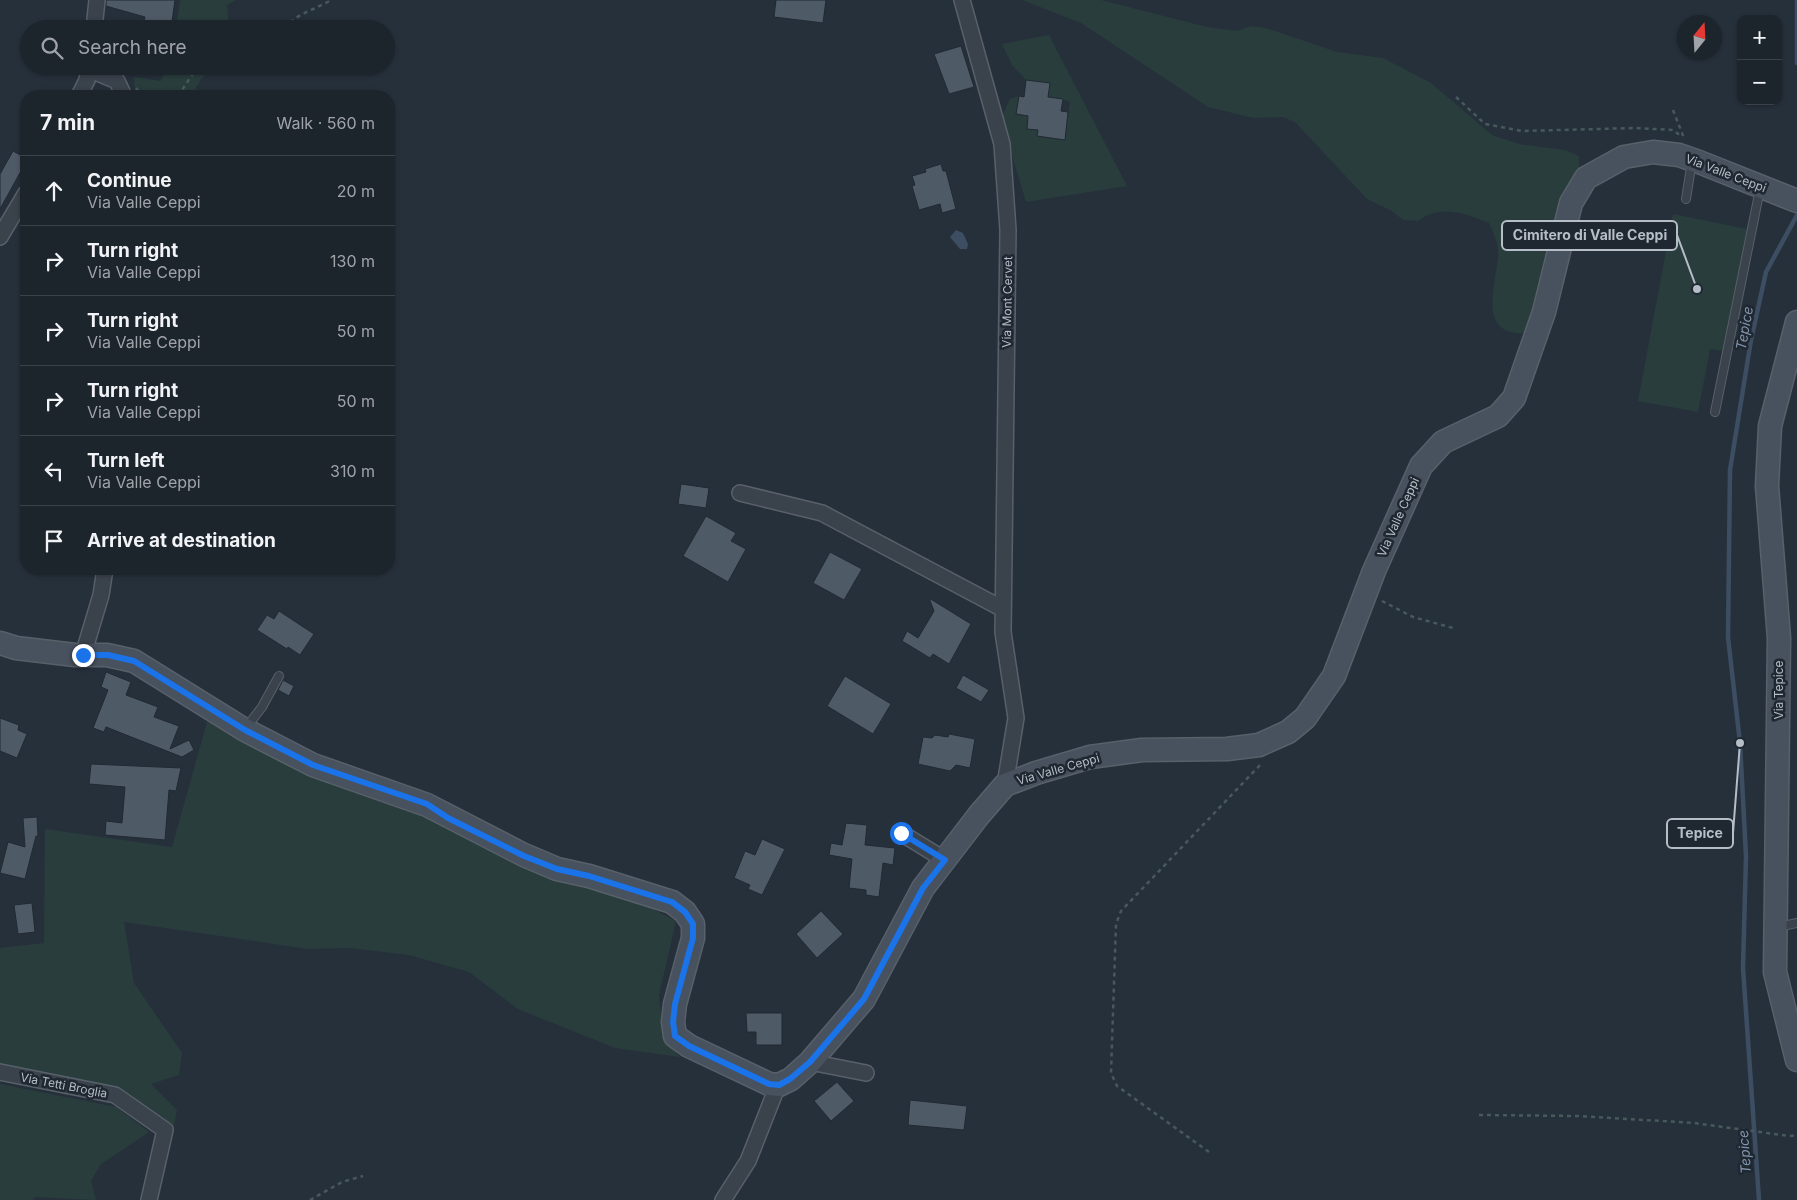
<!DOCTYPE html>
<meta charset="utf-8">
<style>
:root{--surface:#1c242c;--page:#252c34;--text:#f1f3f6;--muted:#a0a4a9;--line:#3a4148}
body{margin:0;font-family:Inter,sans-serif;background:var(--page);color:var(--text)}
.controls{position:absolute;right:15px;top:15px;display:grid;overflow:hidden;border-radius:10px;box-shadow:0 1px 4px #0004}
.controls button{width:45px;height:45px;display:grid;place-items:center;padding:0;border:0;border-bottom:1px solid var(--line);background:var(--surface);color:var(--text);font:25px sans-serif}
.compass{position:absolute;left:1677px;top:15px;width:45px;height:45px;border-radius:50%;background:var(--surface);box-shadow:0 1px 4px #0004;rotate:18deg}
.stop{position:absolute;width:15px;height:15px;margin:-11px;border:4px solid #1a73e8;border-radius:50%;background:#fff}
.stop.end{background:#1a73e8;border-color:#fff;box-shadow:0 1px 5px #0008}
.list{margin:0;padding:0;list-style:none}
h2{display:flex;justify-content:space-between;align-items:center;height:65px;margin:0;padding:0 20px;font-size:21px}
h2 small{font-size:16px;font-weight:400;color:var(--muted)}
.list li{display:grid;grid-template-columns:32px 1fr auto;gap:15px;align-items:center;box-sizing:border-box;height:70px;padding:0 20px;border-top:1px solid var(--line)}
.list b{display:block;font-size:19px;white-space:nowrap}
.list p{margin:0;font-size:16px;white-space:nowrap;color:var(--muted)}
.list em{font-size:16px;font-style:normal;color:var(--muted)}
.icon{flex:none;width:28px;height:28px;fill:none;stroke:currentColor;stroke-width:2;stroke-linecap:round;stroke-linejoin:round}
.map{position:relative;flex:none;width:1797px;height:1200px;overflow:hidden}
.search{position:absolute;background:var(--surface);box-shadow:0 1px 4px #0004;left:20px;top:20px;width:375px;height:55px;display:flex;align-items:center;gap:12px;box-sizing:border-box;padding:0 18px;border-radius:28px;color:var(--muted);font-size:19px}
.panel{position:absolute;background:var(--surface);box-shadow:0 1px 4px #0004;left:20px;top:90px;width:375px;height:485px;border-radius:20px}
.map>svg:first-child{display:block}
</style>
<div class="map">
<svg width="1797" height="1200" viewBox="0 0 1797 1200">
<rect width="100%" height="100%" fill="#26303b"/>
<path fill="#293d3d" d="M180,0H236L227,5L229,29H176Z
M1022,0H1101L1207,27L1237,31L1251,26L1266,28L1337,52L1383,58L1431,83L1492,135L1519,144L1565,150L1579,156V171L1529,333C1472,338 1499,281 1498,249C1497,240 1493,231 1489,223C1465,213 1440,204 1418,221L1403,220L1392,211L1367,199L1295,122L1283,117L1253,118L1208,107L1081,23Z
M1049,35L1127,186L1026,202L1001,119L1010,99L1019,96L1016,114L1028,116L1027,129L1038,130L1037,136L1065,140L1070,101L1048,97L1050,83L1026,80L1012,65L1002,44Z
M166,66H214L201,79L192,96H135L134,77L161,81Z
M1673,214L1747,229L1724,351L1710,349L1698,412L1638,401Z
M209,715L423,810L641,903L676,921L659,995L663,1036L680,1057L615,1048L518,1009L469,972L409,955L350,948L308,949L124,922L134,983L182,1053L179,1075L151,1084L177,1110L173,1131L115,1090L0,1067V948L44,943L45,829L172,847Z
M0,1084L116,1107L149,1132L101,1164L91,1181L96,1200L35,1197L33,1200H0Z"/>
<path fill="#3d4e62" d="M956,230L963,233L968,244L967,249H960L950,237Z"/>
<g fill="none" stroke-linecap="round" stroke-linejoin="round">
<path stroke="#3d4e62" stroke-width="4.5" d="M1797,0V63
M1759,1200L1743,968L1746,856L1740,743L1728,637L1730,470L1751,340L1766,272L1797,215"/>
</g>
<path fill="#4f5a67" stroke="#212933" d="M106,0H175L171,29H142L145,17L106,6Z
M776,0H826L823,23L774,17Z
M961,46L974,87L949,94L934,54Z
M1026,80L1050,83L1048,97L1063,99L1061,111L1068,112L1065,140L1037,136L1038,130L1027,129L1028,116L1016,114L1019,96L1024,97Z
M13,151L26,158V162L0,209V174Z
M941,164L943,171H946L956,209L942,213L940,204L919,210L912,186L915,185L912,176L926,172L925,169Z
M681,484L709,488L706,508L678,504Z
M706,516L736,533L731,541L746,549L728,582L683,556Z
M830,552L862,569L844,600L813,583Z
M929,598L971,624L949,664L933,654L930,658L902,641L907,631L918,638L934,611Z
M279,611L314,634L300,655L288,647L287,649L257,630L267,615L274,619Z
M106,672L131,682L126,695L158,707L154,717L179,726L170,749L189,740L194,750L182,757L106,727L104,732L93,728L108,690L101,687Z
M963,675L989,690L981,702L956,688Z
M845,676L891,704L873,734L827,706Z
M283,680L294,686L289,696L278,690Z
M0,718L19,725L18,730L27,734L17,758L0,751Z
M949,734L975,739L970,768L956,765L950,771L918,764L923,737L932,738L935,735L948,737Z
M91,764L181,768L176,791L169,790L165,840L105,835L106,821L122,823L125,787L89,784Z
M37,817L38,836H36L25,879L0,873L8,842L25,847L23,818Z
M846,823L867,825L865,845L895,848L893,865L883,863L879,897L866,895V890L849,888L852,859L829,855L831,843L842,845Z
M762,839L785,849L762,895L748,889L750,885L734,878L745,851L755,855Z
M32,903L35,932L18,934L14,905Z
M821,911L843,934L817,958L796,934Z
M746,1013H782V1045H756V1032H747Z
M837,1082L854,1101L831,1121L814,1101Z
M910,1100L967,1106L964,1130L908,1125Z"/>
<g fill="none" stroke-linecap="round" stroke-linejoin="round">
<defs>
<path id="lane" d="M1686,199L1692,161
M1715,412L1760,189
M246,728L262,707L279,676
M1778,927L1797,923"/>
<path id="street" d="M962,0L1002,144L1008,230L1003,632L1016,718L1005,785
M94,29L97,0
M88,69L117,81L123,94
M79,96L87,80L89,66
M0,237L26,193
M740,493L822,513L1003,609
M83,655L101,595L105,569
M901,833L945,860
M810,1062L866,1073
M0,1072L115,1095L165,1130L149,1200
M723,1200L748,1161L774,1095L769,1084"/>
<path id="secondary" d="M1797,322L1770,426L1767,486L1779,638L1775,972L1797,1060
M0,643L16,648L75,655H107L134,661L245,730L313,765L427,805L524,855L557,869L589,876L672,902L685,912L693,924V938L675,1004L673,1022L675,1036L689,1046L769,1084L779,1085L791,1079L810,1062L864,999L923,888L979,815L1005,785L1036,773L1090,757L1142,750L1227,749L1259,745L1288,732L1305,718L1334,676L1374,571L1421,466L1443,442L1498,416L1514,398L1544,312L1571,203L1586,178L1624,157L1653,152L1679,155L1699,162L1797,201"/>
</defs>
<use href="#lane" stroke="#58606a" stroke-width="10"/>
<use href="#street" stroke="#58606a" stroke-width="18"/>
<use href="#secondary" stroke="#58606a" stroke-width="25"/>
<path stroke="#48595b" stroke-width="2.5" stroke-dasharray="4 4" stroke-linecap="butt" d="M286,29C290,16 319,8 331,0
M136,88L143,96
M178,96L198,66
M1456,97L1485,124L1522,131L1636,128L1673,130L1681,136
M1673,110L1684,138
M1382,601L1413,617L1453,628
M1479,1115L1579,1116L1694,1123L1789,1136L1797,1135
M1209,1152L1117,1086L1111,1073L1116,924L1121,911L1262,763
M310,1200L342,1182L363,1176"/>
<use href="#lane" stroke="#3a424c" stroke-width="8"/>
<use href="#street" stroke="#3a424c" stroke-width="15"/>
<use href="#secondary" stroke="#48515e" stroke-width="22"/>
</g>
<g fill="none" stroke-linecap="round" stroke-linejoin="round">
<path stroke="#1a73e8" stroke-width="6" d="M83,655H108L134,661L245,730L313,765L427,804L448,818L524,856L557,869L589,876L672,902L685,912L693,924V938L675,1004L673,1022L675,1036L689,1046L769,1084L779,1085L790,1079L810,1062L864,999L923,888L945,860L901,833"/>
</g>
<g text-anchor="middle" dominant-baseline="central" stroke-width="5" stroke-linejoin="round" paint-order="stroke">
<g font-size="12" fill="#b5bdc7" stroke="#1f2731">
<text transform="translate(1726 173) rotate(21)">Via Valle Ceppi</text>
<text transform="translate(1007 302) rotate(-89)">Via Mont Cervet</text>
<text transform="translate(1398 517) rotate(-66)">Via Valle Ceppi</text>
<text transform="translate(1778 690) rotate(-90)">Via Tepice</text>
<text transform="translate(1058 769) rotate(-16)">Via Valle Ceppi</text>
<text transform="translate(64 1085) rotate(11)">Via Tetti Broglia</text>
</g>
<g font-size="14" font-style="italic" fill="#8094ab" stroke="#1f2731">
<text transform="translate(1744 328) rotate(-80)">Tepice</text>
<text transform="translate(1744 1152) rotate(-94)">Tepice</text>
</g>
</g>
<path fill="none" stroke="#b5bdc7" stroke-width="2" d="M1697 289L1677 235M1740 743L1733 833"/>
<g fill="#b5bdc7" stroke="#1f2731" stroke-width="2">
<circle cx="1697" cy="289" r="5"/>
<circle cx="1740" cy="743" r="5"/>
</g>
<g fill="#1f2731" stroke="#b5bdc7" stroke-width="2">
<rect x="1502" y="221" width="175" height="29" rx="5"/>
<rect x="1667" y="819" width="66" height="29" rx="5"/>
</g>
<g font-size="14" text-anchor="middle" font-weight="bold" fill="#b5bdc7">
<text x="1590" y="240">Cimitero di Valle Ceppi</text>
<text x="1700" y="838">Tepice</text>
</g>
</svg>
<div class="controls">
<button>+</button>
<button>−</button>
</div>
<svg class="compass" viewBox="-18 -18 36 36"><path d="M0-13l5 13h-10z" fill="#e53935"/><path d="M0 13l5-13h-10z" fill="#a0a4a9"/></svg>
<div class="stop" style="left:901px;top:833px"></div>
<div class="stop end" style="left:83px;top:655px"></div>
<div class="search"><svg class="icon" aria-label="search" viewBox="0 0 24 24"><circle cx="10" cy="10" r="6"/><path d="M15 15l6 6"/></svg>Search here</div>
<section class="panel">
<h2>7 min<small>Walk · 560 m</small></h2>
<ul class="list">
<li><svg class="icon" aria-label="ahead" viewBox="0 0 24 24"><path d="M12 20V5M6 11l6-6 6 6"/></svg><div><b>Continue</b><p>Via Valle Ceppi</p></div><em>20 m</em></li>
<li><svg class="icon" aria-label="right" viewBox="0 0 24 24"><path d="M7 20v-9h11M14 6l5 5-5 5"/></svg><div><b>Turn right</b><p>Via Valle Ceppi</p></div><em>130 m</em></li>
<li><svg class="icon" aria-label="right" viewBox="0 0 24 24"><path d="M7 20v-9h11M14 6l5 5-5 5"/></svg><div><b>Turn right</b><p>Via Valle Ceppi</p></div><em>50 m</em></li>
<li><svg class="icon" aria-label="right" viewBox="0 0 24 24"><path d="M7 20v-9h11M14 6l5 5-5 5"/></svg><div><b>Turn right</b><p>Via Valle Ceppi</p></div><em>50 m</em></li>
<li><svg class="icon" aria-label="left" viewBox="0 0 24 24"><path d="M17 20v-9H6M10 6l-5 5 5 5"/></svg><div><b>Turn left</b><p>Via Valle Ceppi</p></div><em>310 m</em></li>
<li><svg class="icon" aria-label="arrive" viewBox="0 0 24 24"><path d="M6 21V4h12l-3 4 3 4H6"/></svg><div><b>Arrive at destination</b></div></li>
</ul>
</section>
</div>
